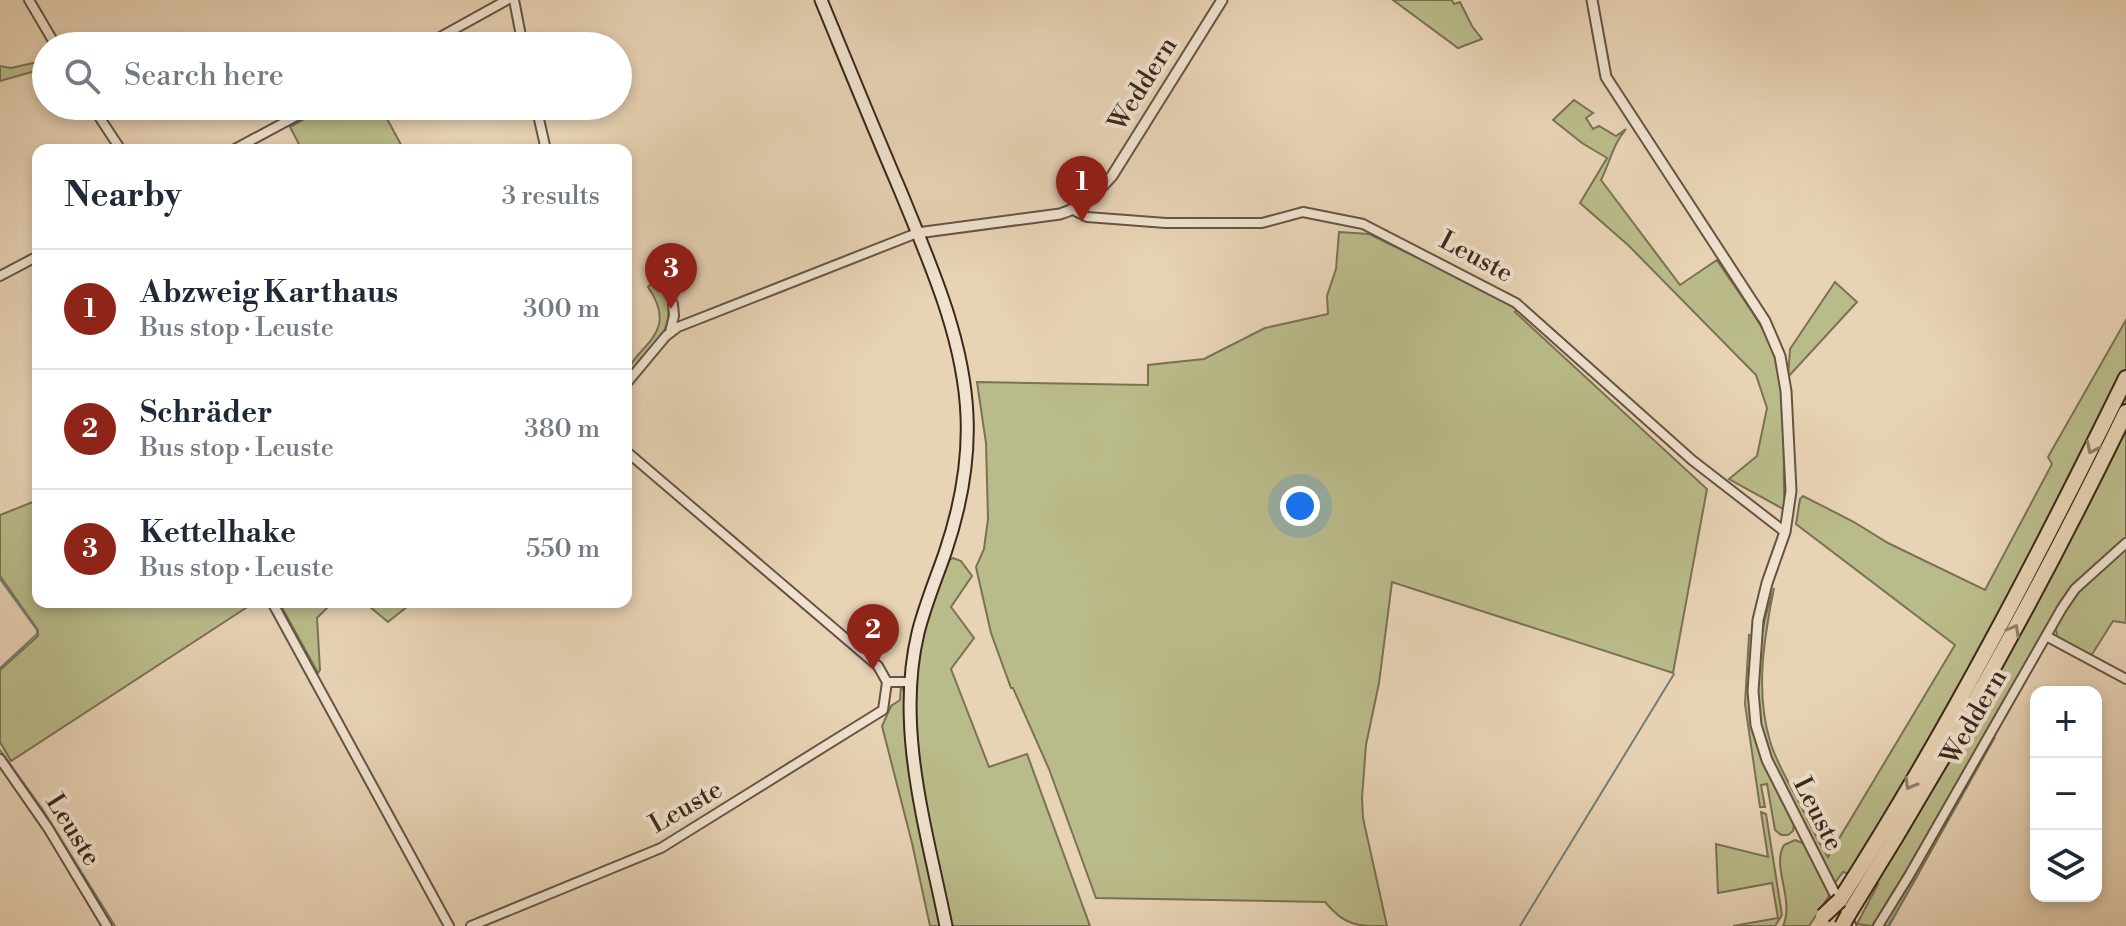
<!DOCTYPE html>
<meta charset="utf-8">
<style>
:root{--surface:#fff;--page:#f2f2f3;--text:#1f2937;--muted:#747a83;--line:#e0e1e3;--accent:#8f2418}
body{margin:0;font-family:"Libre Bodoni",serif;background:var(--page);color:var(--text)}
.controls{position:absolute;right:24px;bottom:24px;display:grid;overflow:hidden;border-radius:16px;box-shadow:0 4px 12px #0003}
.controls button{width:72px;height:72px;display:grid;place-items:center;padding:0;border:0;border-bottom:2px solid var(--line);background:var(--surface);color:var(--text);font:40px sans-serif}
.you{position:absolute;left:1300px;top:506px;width:28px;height:28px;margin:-20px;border:6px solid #fff;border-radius:50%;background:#1a73e8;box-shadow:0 0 0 12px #1a73e833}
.badge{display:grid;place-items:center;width:52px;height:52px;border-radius:50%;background:var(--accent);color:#fff;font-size:26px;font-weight:700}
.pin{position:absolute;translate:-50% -66px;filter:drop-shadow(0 2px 4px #0008)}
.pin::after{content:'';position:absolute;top:42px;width:28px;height:24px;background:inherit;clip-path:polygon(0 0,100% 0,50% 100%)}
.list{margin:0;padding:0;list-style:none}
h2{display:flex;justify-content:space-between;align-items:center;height:104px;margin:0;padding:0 32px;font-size:34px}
h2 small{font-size:26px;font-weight:400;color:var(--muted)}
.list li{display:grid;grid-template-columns:52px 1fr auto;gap:24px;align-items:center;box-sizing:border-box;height:120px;padding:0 32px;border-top:2px solid var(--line)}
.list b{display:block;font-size:30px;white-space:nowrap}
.list p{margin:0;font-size:26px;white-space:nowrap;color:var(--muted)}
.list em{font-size:26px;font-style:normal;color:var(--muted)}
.icon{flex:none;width:44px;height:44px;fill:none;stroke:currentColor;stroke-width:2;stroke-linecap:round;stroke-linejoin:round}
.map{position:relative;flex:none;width:2126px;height:926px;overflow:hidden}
.search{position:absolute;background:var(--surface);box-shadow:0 4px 12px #0003;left:32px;top:32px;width:600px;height:88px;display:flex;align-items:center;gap:20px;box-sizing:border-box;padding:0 28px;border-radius:44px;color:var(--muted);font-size:30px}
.panel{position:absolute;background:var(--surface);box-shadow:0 4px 12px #0003;left:32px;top:144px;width:600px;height:464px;border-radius:16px}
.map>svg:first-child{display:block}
</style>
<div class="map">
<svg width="2126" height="926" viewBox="0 0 2126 926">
<rect width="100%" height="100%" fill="#e8d3b5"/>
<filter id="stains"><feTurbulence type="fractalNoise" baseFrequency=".0025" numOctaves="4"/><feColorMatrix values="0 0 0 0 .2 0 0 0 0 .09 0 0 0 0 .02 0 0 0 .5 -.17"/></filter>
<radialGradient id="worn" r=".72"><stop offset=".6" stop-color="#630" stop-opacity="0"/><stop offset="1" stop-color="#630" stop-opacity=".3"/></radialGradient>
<path fill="#babb8a" stroke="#7a7254" stroke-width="2" d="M1393,0H1452L1454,4L1460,2L1472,26L1482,39L1458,48Z
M46,60V68L0,81V66L11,68Z
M1574,100L1593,113L1586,118L1593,129L1599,126L1616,136L1626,129C1613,144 1610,162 1601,180L1680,285L1717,260C1734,287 1769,331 1777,361C1789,410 1781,461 1785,510L1729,479L1757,456L1767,408L1756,375L1628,245L1580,203L1607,158L1582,143L1553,120Z
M328,106H380L404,150H302L290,127Z
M1339,232L1369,234L1508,302L1518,310L1515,312L1707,489L1673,673L1392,582L1379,683L1366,745L1362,798L1363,818L1387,926C1356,926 1345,926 1325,902L1096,898L1049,769L1013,688H1011L991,633L976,567L984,549L988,519L986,443L977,382L1148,385V365L1204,359L1265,328L1328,314L1327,296L1336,269Z
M659,275C685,323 655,346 626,381C626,347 684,339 648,287Z
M1835,282L1857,302L1788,377L1790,349Z
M2126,320V540L2070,590L2058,607L1908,873L1872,926L1857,924L1878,884L1843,872L1834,884C1808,834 1770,776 1760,721C1752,678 1760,629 1774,588C1764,638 1755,691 1770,741C1776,762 1789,783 1799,802C1809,821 1817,840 1828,857L1955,645L1796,524L1800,499L1803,496L1854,522L1888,543L1985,590L2052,464L2048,457Z
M38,500V602H255L11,761L0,742V670L38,636V630L0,576V515Z
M2126,547V623L2113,621L2091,656L2058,639L2055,626L2077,591Z
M953,558L961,561L972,576L951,607L974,638L951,669L989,767L1027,754L1090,926H950C935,852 911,770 914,695C916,649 931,606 945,563Z
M279,602H333L317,618L320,670L318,673Z
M364,602H413L388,622Z
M1749,635L1753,636C1744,722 1757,750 1794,825L1793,831L1788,835H1781L1775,830L1767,784L1761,785L1765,807H1760L1745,704Z
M901,686L906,694L941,926H930L912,843L882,726L891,706L900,700Z
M1995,737L1889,926H1880L1941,829L1989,742Z
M1761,812L1766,814L1782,915L1775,926H1733L1778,918L1772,883L1718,893L1716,844L1768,857Z
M1795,840L1805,844L1829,891V896L1809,926H1783C1795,899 1771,867 1784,845Z"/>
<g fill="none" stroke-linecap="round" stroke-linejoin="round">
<path stroke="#727e76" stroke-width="2" d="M0,579L37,630V634L0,668
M0,750L43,810L115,926
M1520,926L1674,674
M1888,926L1919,873"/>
<defs>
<path id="minor" d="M29,0L56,46
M514,0L523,46
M424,46L507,0
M92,106L121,150
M536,106L546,150
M233,150L315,106
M1073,210L1087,217L1166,223H1262L1303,212L1363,224L1516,303L1692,460L1785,532
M0,276L38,256
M670,332L674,316L673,304
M626,384L666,336L678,327L917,233
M272,602L449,926
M2046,636L2126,679
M887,682H911
M0,759L48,828L107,926
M471,926L661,848L883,710L887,682L878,666L626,451
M1878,926L1910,874L2062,608L2075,589L2126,543"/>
<path id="tertiary" d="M1592,0L1606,77L1765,321L1780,356L1786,391L1791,491L1785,532L1767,583L1758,620L1753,691L1756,725L1767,760L1851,926
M917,233L1060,214C1083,207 1096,194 1112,176L1222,0"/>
<path id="secondary" d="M821,0C847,63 873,127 900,190C929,261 964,338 967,416C969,461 960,509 945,553C936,579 925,605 918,633C895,729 927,831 946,926"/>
<path id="motorway" d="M1840,900C1947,733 2039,556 2126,378
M1848,915C1949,753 2043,584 2126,412"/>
</defs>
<use href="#minor" stroke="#665443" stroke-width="12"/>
<use href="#tertiary" stroke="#665443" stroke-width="13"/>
<use href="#secondary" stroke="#3b291d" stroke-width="15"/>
<use href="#motorway" stroke="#3b291d" stroke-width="18"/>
<use href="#minor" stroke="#f0e2cf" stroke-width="8"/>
<use href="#tertiary" stroke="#f0e2cf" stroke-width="9"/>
<use href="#secondary" stroke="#f0e2cf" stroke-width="11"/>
<use href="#motorway" stroke="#e8d3b5" stroke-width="14"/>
<defs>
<path id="motorway-bridge" d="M1823,916L1840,900
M1842,926L1848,915"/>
</defs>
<use href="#motorway-bridge" stroke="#3b291d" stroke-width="18" stroke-linecap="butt"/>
<use href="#motorway-bridge" stroke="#e8d3b5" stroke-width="14"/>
</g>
<defs><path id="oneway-chevron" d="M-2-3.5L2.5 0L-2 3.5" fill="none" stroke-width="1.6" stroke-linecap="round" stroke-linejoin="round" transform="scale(2)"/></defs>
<g stroke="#927e69">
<use href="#oneway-chevron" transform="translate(2092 448) rotate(116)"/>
<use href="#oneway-chevron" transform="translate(2014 630) rotate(-61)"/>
<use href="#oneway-chevron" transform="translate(1910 784) rotate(120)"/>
</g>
<g text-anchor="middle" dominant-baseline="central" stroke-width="8" stroke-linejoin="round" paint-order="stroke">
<g font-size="26" fill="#3b291d" stroke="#f0e2cf">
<text transform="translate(1143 84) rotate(-58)">Weddern</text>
<text transform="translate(1476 257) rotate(28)">Leuste</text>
<text transform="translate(1974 717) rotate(-60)">Weddern</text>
<text transform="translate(686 807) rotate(-30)">Leuste</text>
<text transform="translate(1818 814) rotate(63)">Leuste</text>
<text transform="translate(73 830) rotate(58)">Leuste</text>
</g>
</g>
<rect width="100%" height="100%" filter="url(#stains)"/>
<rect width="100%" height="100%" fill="url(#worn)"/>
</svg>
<div class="controls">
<button>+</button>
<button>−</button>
<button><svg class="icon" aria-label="layers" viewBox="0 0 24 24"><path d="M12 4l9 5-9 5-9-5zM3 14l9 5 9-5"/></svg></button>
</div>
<div class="you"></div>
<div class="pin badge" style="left:1082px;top:222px">1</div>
<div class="pin badge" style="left:873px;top:670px">2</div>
<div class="pin badge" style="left:671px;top:309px">3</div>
<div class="search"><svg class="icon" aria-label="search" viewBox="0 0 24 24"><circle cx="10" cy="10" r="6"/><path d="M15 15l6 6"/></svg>Search here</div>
<section class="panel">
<h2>Nearby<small>3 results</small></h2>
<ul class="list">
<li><span class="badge">1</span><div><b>Abzweig Karthaus</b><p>Bus stop · Leuste</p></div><em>300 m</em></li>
<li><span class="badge">2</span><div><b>Schräder</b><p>Bus stop · Leuste</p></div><em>380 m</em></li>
<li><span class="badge">3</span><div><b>Kettelhake</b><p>Bus stop · Leuste</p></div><em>550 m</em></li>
</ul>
</section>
</div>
